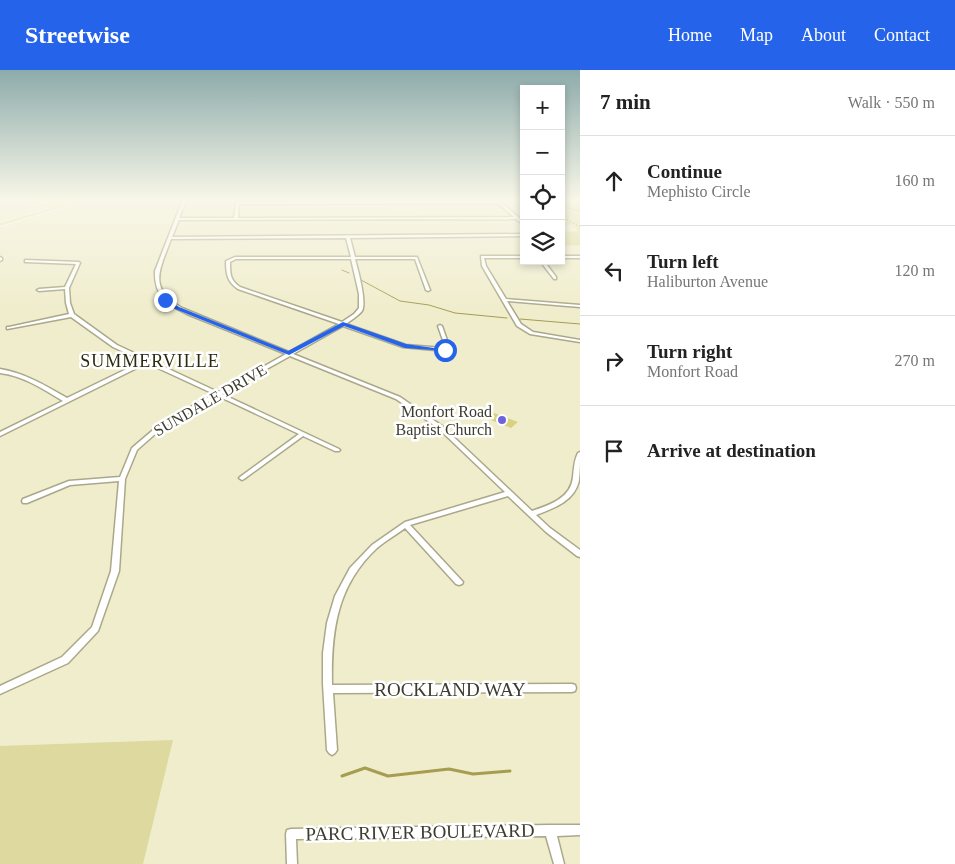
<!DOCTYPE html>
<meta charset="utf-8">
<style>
:root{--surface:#fff;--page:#f2f2f2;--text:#222;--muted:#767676;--line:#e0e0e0;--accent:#2563eb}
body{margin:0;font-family:Georgia,serif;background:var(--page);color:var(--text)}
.controls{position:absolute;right:15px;top:15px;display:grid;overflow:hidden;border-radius:0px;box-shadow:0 2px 8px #0003}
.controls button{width:45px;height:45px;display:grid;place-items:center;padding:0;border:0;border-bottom:1px solid var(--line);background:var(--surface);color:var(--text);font:25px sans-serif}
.stop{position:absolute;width:15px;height:15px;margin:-11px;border:4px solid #2563eb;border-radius:50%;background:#fff}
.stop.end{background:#2563eb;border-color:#fff;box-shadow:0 1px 5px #0008}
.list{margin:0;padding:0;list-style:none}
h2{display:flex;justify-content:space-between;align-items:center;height:65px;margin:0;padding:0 20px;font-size:21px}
h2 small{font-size:16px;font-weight:400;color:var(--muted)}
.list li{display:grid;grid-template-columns:32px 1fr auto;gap:15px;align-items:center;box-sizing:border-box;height:90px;padding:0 20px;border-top:1px solid var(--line)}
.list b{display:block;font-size:19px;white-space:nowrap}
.list p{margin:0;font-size:16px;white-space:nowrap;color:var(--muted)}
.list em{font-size:16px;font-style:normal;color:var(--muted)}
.icon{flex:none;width:28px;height:28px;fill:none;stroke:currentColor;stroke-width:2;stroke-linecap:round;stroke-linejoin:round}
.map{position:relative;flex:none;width:580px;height:794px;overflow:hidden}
header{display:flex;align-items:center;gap:30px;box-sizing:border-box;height:70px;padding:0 25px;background:var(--accent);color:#fff}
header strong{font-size:24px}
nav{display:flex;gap:28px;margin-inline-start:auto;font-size:18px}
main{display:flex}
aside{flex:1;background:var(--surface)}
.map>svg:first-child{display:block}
</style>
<header>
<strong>Streetwise</strong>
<nav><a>Home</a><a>Map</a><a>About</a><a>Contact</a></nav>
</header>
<main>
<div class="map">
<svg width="580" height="794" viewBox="0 0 580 794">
<rect width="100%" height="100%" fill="#f0edcd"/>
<path fill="#ded99f" d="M561,129H580V175L561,176V162L579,161L571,155L561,156Z
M173,670L143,794H0V676Z"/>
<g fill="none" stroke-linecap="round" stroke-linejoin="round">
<path stroke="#a69d50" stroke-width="1" d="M561,136L580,141
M342,200L349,203
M361,210L400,231L429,235L455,243L507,248
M520,249L580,254"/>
<path stroke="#a69d50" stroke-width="3" d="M342,706L365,698L388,706L449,699L473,704L510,701"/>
</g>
<path fill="#d9d182" d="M489,341L507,348L518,352L511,358L483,347Z"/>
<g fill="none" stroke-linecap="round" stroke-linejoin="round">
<defs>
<path id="minor" d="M183,129H187L179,148H234L236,133L238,132L496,131L495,130L497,129L524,152V155L516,149L179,150L172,167L524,164V166L350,168L355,187H417L430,220L428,221L426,220L415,189H355C358,200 367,232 362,241C358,246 351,250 346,254L406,275L443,278L445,276L438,256L440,255L442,256L449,276L447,281H445L403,277L343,256L293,284L400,327L442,356L532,441C550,435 571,428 573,407C574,398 574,391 578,383L580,382C580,391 580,401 579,410C575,431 554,438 536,445L550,458L580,480V487L577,486L546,462L508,426L410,455L463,512L462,514L459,515L456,514L405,458C396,465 385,471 377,478C336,516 331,563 332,615L572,614L575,615L576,618L575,621L572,622L333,623L337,680L335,683L332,685L329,683L327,680L323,614V583L327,553L335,526L350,498L372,475L405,452L505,422L438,358L396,329L290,286L222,324L339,379L340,380L339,381H335L303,366L244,409L242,410L239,408L240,407L299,364L218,326L163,357L137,380L125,409L119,501L98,561L68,593L0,624V616L62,587L92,557L111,501L119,411L70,415L27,433H23L22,431L23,429L69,411L120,407L132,378L159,355L214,324L147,293L0,366V362L63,331C43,319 24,306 0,303V299C25,303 46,316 67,328L143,291L113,277L71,247L7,259V257H9L69,244L66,233L65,219L39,221L37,220L39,219L65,217L76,194L26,192H25V190L79,192L80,193L69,218L70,233L74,244L117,275L218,322L286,284L187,244C166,234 154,225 155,201ZM498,133L514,147L238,148L239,134ZM346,168L351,187H235L226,191C226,203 227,212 238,219L339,254L289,282L182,238C147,218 160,200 171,169ZM236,189H351L359,224V238L354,244L342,252L240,217C230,210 230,204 230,192Z
M481,186H524V188H484L486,196L506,229L580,235V237L507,231L521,254L533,262L580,270V272L530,264L517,256L482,196Z
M561,186H580V188H561Z
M0,187L2,188V190L0,191Z
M540,191H544L556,207V209H554Z
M549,755H580V765L557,766L564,794H554L546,766L296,769L297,794H287L286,764L287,760L291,759Z"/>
<path id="major" d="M83,129H88L0,156V153L51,138L34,134L0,132V130L34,132L56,137Z"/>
</defs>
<use href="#minor" stroke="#aba88a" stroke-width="3"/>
<use href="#major" stroke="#fff" stroke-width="2"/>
<use href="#minor" fill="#fff" fill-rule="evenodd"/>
<use href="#major" fill="#e2dca1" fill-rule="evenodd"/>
<path stroke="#6c6a58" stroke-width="1" stroke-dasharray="1 2.5" stroke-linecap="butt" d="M561,146L580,157"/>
</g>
<linearGradient id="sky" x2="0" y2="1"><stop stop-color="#8dabab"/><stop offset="0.54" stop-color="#f8f7e8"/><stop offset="1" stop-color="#f8f7e8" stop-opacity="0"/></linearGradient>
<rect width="580" height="240" fill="url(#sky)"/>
<path fill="#2563eb" d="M165,228L179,237L288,281L343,252L406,274L448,280L445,281L405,278L344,256L289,285L175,239L163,231Z"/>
<circle fill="#6d63dd" stroke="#fff" stroke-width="2" cx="502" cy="350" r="5"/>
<g text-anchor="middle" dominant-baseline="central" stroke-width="5" stroke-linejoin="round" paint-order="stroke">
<g font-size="16" fill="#3d3c2f" stroke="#fff">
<text transform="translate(210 330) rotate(-30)">SUNDALE DRIVE</text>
</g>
<g font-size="16" fill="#3d3c2f" stroke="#fff" text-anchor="end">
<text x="492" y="341">Monfort Road<tspan x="492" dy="18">Baptist Church</tspan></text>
</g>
<g font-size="18" letter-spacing="1" fill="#2d2a10" stroke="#fff">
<text x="150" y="291">SUMMERVILLE</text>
</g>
<g font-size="19" fill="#3d3c2f" stroke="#fff">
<text x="450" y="619">ROCKLAND WAY</text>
<text transform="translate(420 762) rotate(-1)">PARC RIVER BOULEVARD</text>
</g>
</g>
</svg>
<div class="controls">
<button>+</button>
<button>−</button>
<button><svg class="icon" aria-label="locate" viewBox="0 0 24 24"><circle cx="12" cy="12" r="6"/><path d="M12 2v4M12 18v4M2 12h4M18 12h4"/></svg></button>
<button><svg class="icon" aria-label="layers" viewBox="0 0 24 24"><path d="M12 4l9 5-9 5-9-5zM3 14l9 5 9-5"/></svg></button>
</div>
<div class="stop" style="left:445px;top:280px"></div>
<div class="stop end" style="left:165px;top:230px"></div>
</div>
<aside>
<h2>7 min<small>Walk · 550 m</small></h2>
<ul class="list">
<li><svg class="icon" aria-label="ahead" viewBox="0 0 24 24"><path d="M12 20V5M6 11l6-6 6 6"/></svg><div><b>Continue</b><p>Mephisto Circle</p></div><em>160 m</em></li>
<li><svg class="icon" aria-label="left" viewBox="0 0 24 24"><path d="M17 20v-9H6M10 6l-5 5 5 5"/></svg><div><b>Turn left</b><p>Haliburton Avenue</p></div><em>120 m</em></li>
<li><svg class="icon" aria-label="right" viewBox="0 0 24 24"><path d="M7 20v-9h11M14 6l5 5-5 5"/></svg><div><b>Turn right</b><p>Monfort Road</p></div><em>270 m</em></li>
<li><svg class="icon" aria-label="arrive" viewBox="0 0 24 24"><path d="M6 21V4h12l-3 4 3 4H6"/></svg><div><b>Arrive at destination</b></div></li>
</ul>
</aside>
</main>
